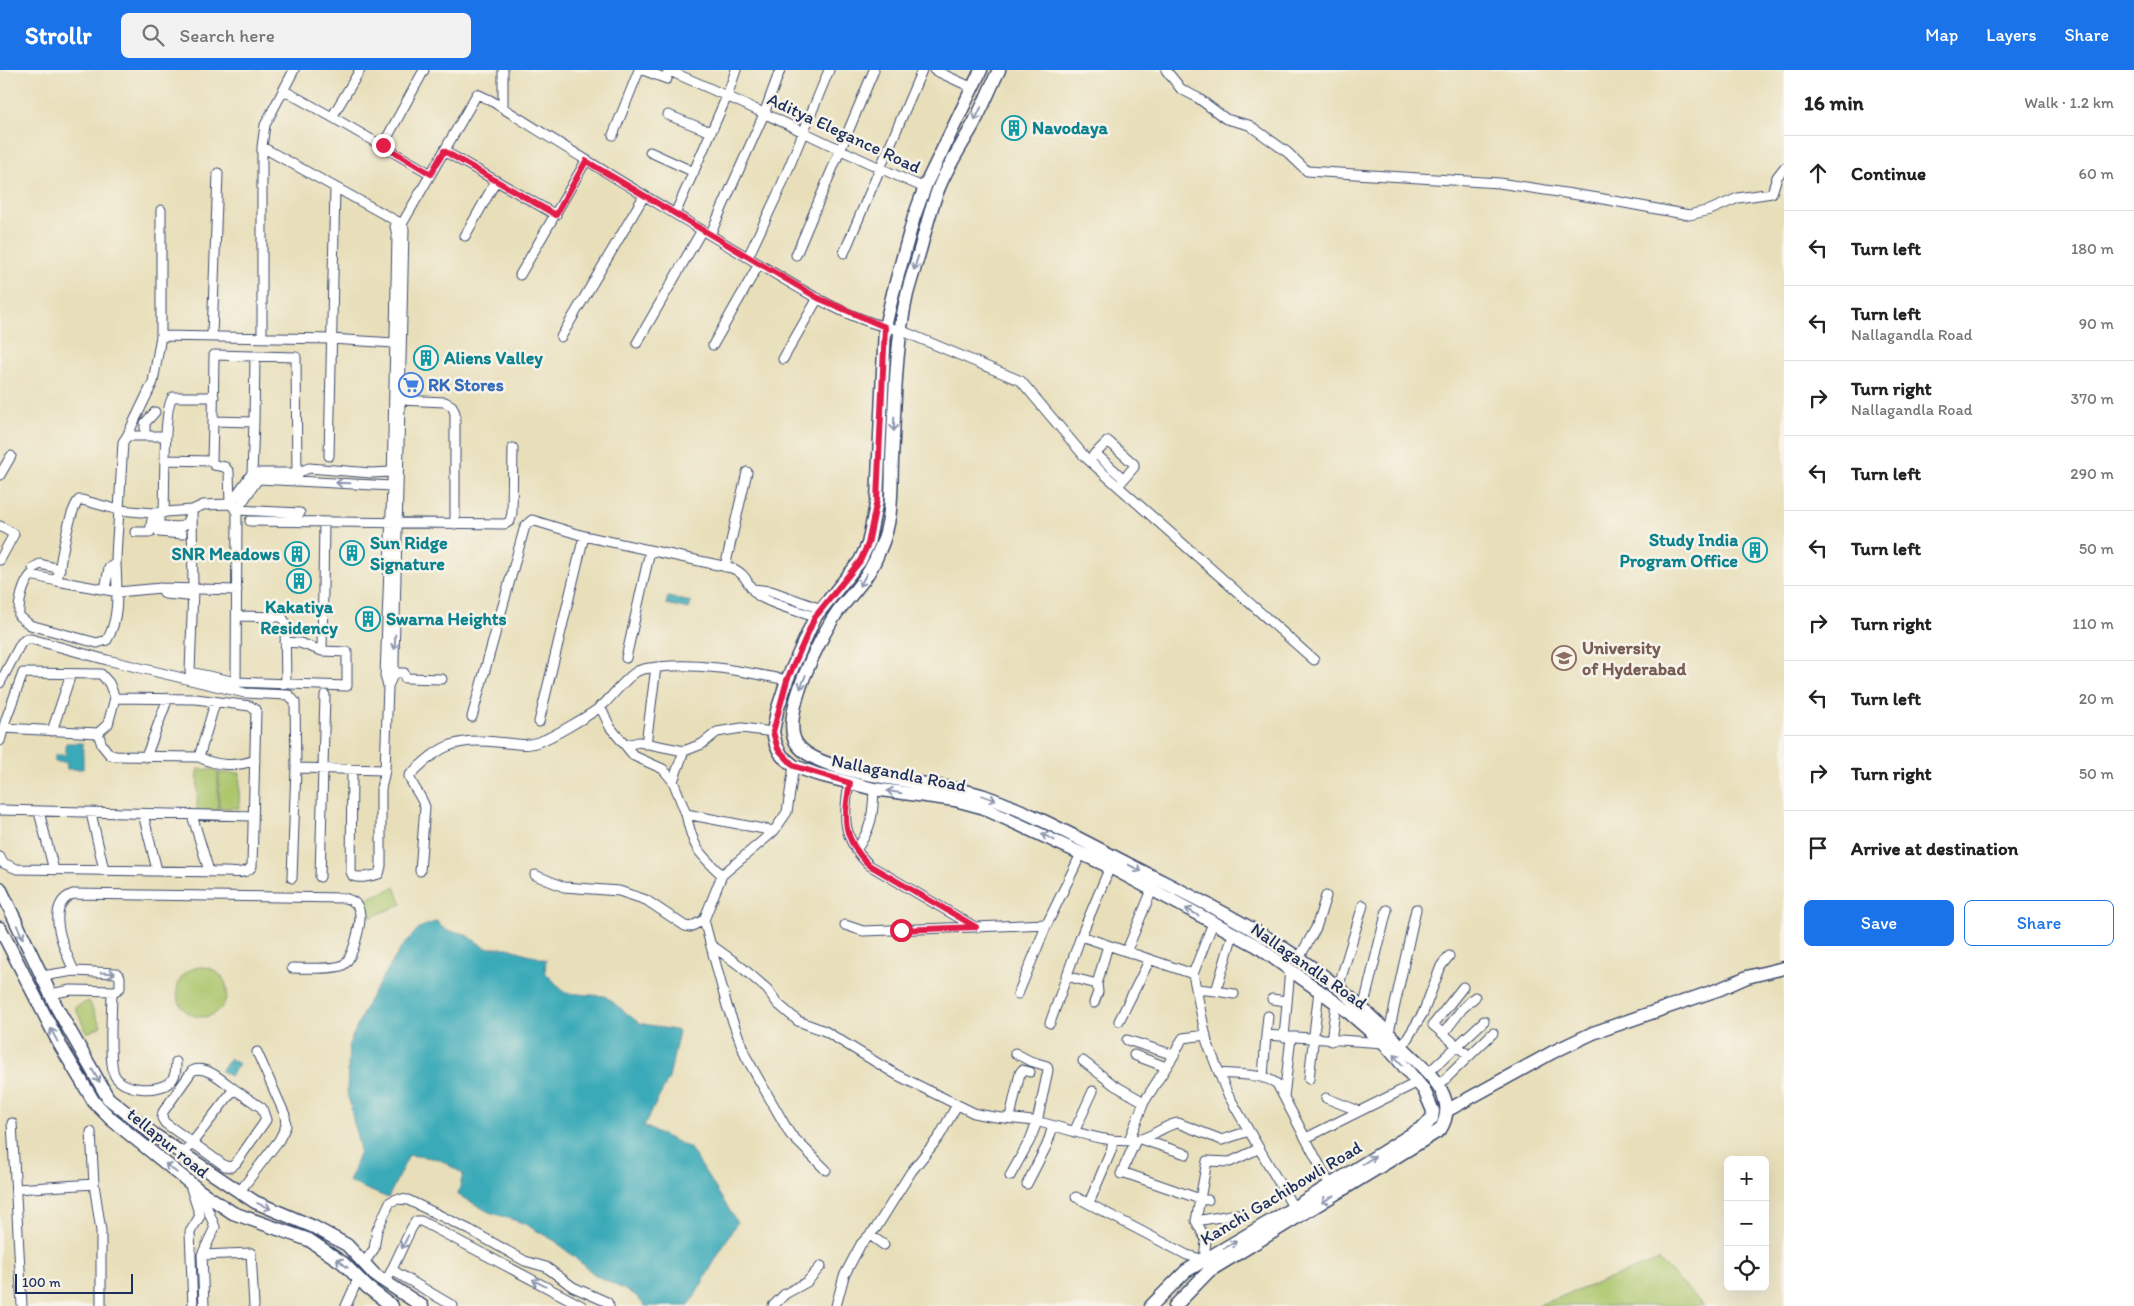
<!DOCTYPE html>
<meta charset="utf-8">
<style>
:root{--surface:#fff;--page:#f2f2f2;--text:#222;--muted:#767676;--line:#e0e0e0;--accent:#1a73e8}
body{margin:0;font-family:Itim,sans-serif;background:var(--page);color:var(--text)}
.controls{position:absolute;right:15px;bottom:15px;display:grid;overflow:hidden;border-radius:8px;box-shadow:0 5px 20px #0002}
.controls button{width:45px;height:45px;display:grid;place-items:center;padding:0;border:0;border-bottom:1px solid var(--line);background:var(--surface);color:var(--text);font:25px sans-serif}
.scale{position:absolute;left:15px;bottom:12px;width:118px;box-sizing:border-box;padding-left:5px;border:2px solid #1b2f5e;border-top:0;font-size:14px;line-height:18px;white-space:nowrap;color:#1b2f5e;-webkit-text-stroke:4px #f7f3e8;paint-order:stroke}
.stop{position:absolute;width:15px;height:15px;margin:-11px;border:4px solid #e11d48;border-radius:50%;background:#fff}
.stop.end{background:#e11d48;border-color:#fff;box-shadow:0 1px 5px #0008}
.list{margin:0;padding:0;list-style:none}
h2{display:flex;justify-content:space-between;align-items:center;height:65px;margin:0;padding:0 20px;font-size:21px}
h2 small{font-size:16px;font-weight:400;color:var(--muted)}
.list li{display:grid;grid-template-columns:32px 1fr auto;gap:15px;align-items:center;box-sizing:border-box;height:75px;padding:0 20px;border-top:1px solid var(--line)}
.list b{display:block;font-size:19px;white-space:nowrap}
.list p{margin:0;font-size:16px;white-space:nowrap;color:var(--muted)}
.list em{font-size:16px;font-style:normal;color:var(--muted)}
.actions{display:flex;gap:10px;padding:15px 20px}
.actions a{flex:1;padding:11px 0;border:1px solid var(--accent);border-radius:8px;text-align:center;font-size:18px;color:var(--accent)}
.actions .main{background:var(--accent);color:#fff}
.icon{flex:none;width:28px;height:28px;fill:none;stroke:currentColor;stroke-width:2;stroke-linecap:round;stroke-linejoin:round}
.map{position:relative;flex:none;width:1784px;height:1236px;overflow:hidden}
header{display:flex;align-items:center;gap:30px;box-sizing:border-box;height:70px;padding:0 25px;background:var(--accent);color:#fff}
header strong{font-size:24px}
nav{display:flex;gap:28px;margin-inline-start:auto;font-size:18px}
.search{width:350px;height:45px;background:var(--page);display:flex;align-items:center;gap:12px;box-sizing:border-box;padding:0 18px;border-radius:8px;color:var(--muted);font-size:19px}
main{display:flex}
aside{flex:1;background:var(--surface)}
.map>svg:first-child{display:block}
</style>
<header>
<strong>Strollr</strong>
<div class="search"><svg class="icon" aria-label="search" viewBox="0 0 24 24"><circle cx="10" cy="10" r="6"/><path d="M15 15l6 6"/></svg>Search here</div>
<nav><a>Map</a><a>Layers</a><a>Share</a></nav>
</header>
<main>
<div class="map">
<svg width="1784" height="1236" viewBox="0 0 1784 1236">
<rect width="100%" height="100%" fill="#f7f3e8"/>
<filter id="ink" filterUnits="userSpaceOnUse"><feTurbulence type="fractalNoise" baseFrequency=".02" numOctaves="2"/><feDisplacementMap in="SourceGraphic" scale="10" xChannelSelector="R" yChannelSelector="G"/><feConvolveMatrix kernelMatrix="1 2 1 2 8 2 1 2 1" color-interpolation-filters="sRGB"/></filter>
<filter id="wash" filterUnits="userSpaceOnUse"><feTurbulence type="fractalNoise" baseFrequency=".0096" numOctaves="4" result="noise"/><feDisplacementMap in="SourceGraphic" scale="20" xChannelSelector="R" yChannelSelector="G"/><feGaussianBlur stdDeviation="1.12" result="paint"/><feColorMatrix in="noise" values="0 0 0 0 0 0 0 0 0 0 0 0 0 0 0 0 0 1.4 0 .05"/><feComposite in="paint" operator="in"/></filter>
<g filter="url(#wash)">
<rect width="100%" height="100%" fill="#e8dfba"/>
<path fill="#acc66c" stroke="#647a65" d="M198,699L218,700V741H197Z
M219,703H240L239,738H219Z
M395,817L402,834L370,848L362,831Z
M177 922a25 25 0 1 1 50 0a25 25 0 1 1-50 0Z
M89,931L101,956L87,963L75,937Z
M1659,1190L1704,1236H1536Z"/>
<path fill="#3aaab8" stroke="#2a6c8b" d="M668,527L691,532L689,539L666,534Z
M66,673H83V699H67L66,692H55V685H66Z
M437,851L439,855L448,861L463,863L486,878H508L546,890L545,902L565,923L605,926L639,953L679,961L669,1008L644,1056L690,1078L737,1152L689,1236H645L635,1225L595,1205L555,1171L523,1153L489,1142L458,1125L463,1104L439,1089L409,1085L388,1128L349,1112L360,1081L347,1021L349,974L369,930L401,878L419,858Z
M230,988L239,994L230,1006L221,1001Z"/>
</g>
<g filter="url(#ink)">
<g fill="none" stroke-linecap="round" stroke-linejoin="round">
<defs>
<path id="street" d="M360,0L332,47L431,104
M643,0L667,9
M667,0C755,36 838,81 925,118
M934,0L973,18
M1166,0L1181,19L1198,28L1226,49L1249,55L1287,82L1307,101L1499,113L1598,128L1689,145L1710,140L1738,128L1772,123L1777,107L1784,98
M283,20L332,47
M503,38V0
M668,45L711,62
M613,65L639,0
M383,75L424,0
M262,77L400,153
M444,81L556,145
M650,82L694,102
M675,144L727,26L736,0
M710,165L764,44L780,0
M465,166L496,111
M844,183L922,0
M796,185L874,0
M748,187L780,119L829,0
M520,205L586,91
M161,266L331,269L394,273
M212,266L218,103
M262,267V77L265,55L294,0
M561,267L644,126
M637,273L702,160
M713,275L759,194
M783,289L818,228
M400,330L445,332L452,336L455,343V454
M213,351L214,285L296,287L297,411
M254,352L255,286
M127,366L153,312L161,266V140
M145,366V353L155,342
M1095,383L1124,409
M329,386L335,117
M165,390L212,391
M1089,390L1108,371L1134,394V397L1118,416
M252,403L258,409L392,416
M252,403H297L309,398L371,403L392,402
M0,405L11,386
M192,440L193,519L190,602L236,612L237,440
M235,440H237L258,409
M153,443L119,440L123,372L127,366H166
M164,443C165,425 163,335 173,327H214
M159,448V462L182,464
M250,451L505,454L510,451L512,443L513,378
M0,456L14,464L0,490
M165,456C179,457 185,460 190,445
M135,462H150L153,443L192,440L203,435L230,434L252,403L254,352L213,351L212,391L214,395L225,397L229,402L230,434L237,440L300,443
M725,497L747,402
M33,498L40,494L60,499
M57,511L31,505C23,514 18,533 19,546L30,555L97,573L107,570C120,548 117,519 116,494C116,476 118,458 119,440L82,430H79C68,442 61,492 57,511L118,522L161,518L237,520
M161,518L165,524L187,526
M105,519L109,498L116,493
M752,519L771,521L821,539
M237,546L282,547L285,552L286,614
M322,581L324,452
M626,588L650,481
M394,603H404L405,608L442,609
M236,612L347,616V582L322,581L300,573L285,572
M0,613L21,573L26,569H31L107,590L245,623L289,625L295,632L296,698L292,808
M388,616L394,603V591L404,159L402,154L477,24L490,30C572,82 654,132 737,181C787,210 843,250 900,260L1021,311L1085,387L1314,590
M600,636L610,657L634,686L663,699L673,711
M472,647L525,456L532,450L584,466L732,498C750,506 746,517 759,526C773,535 798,541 815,547
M539,652L584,466
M3,658L98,663L102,675L110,685L116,686L199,687C216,696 237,697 255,690
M52,661L71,604
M98,663L108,654L115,628
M0,671L6,649L23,603L101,604L109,613L115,628L196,629L250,636L256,640L252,796C247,805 234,802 225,802L17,799L3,793L0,787
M646,674L656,597
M626,675L639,672L684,681
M146,687L168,628
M199,687L215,633
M794,696L787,742L774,761L722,805L704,850L727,936L746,987L790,1064L826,1100
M296,698L385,700
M352,700L351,802L353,806C361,809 371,806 379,804L381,796V719L385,700L388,616L385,606L392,416L397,165L395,157L397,151
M849,713C843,748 842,768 869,795L975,857L1047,854
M0,740L253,746
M39,742L54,800
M91,743L104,800
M143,744L157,800
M686,744L673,711L684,681L702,674L717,662L742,658L773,662
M192,745L209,801
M856,780C872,758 873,745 874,719
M420,801L425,737C421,725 413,718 409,706C439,677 453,667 497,672C510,673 526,677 538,672C550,669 595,642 604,634C615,623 624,610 636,602C642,598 651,598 659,597C702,592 744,602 787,610
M535,805L564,817L619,821L646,830L685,856L690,857L704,850
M722,805C697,782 693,777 686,744L774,761
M320,807L325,625
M1213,853L1193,904L1207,972L1227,1023L1296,1142
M845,855L863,861L975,857
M1081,866L1193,904
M711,875L739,895L767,919L778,934L798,951L825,961L897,1005L974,1043C995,1049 1017,1048 1039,1052C1071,1059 1102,1074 1136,1070C1151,1069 1163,1055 1178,1053L1222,1070L1249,1061
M1127,880L1152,820
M1299,888L1316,858L1326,826
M74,901C65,881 43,835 73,824L344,828C351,830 357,832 359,840C363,850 353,889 343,895C333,900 304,898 292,898
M42,906L74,901L116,903L120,907V918L115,921L71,920L50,924
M1066,906L1097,914L1108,875
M1463,917L1433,955L1469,986
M1338,918L1363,835
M1197,919L1216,921L1233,864
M1216,921L1234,924
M112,922C112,938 108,994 115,1006C124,1021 159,1023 171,1011C176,1006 176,998 176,992
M1018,924L1047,854L1081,784
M1272,929L1286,931
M1094,933L1098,922L1097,914
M1363,939L1387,840
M1268,946L1266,965L1384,973
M1119,951L1150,889
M1050,953L1081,866L1110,797
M1389,962L1416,839
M1443,964L1462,939L1475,927
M1284,967L1290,899
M1127,970L1174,985
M1331,971L1336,933
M1402,977L1423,943L1441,896L1449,886
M1134,985L1166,997
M1083,991L1114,1015L1144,1032
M1219,1003C1236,1005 1263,1003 1277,1014L1330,1115
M1428,1003L1484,951
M1263,1008L1266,965
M1309,1009L1319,920
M1438,1016L1493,963
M1284,1027L1291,967
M1326,1028L1359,1041
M1010,1047L1020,1003L1022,1000L1030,1002
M12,1053L22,1236
M91,1062L94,1114L101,1161V1236
M1074,1062L1093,1021
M1306,1068L1418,1012
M1140,1069L1186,1084
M1129,1070L1144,1032L1174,985L1181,971L1183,968L1206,965
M183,1084L192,1073L234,1019L262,1038L266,1050L236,1093L231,1097L225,1096L165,1053L162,1048L163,1042L192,1001C205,994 223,1011 234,1019
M1122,1102L1200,1129L1208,1130
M1121,1104L1136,1070
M1010,1106L1030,1070L1037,1052L1048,1000L1047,996L1030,991L1015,983
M189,1112L200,1146L190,1162L193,1236
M1027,1114L1047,1075L1053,1056
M16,1119L94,1114
M200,1121L215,1157L202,1185L204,1236
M240,1121L279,1070L286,1056L285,1045L257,982
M1076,1127L1187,1185L1204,1190L1206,1170L1196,1151L1207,1091L1230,1092L1258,1079
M1089,1133L1111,1081L1113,1071
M1196,1151L1237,1144
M870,1165L884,1175
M202,1185L251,1183L254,1236
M364,1193L374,1179L377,1160L390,1132L397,1129L408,1130L470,1160L525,1191L546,1197L573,1217L607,1232L609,1236
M392,1200L453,1236
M386,1212L411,1159L416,1151H421L582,1236
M346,1236L358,1209
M773,1236L785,1224L807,1212L821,1196
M836,1236L844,1206L861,1174L876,1158L911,1102L939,1067L957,1035"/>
<path id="secondary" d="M981,0L926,114L914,147L893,223L885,257L877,430L868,474L860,491L815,547L787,610L777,641L773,662L776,675L782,686L794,696L816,704L874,719L955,730L981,737L1110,797L1257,876L1346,940L1384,973L1424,1020L1433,1041L1432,1048L1426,1055L1293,1138L1186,1201L1151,1236
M999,0C990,18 983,37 973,55C962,75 949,94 940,115C931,136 926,158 920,180C916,194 911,209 907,224C895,277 895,334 892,390C891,419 893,451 880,479C875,492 866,508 857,518C851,526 844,533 838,541C821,565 778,648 797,674C820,708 942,711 984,726C1035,744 1081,770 1128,794C1186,824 1247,852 1301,890C1339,915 1372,947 1404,979C1426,1001 1461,1027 1440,1060L1209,1201L1175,1236
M0,818L57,938L108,1028L153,1064L255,1132L314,1157L347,1175L375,1205L422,1236
M0,858L60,975L94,1032L112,1050L200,1121L233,1143L309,1170L343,1193L367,1217L392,1236
M1448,1040L1553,982L1593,963L1720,919L1747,907L1784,898"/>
</defs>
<use href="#street" stroke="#3a496c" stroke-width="11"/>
<use href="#secondary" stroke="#3a496c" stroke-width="15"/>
<use href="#street" stroke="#fff" stroke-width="9"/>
<use href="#secondary" stroke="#fff" stroke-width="12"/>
</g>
<defs><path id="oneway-shaft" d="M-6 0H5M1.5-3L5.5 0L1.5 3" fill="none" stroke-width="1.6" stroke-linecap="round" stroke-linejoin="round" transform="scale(1.25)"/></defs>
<g stroke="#8d97ae">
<use href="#oneway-shaft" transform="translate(978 44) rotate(115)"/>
<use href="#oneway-shaft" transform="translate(916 193) rotate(107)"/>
<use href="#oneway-shaft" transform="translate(894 354) rotate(92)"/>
<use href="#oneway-shaft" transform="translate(343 413) rotate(-178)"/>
<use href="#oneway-shaft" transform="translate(863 510) rotate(120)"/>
<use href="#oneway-shaft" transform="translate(395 572) rotate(92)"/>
<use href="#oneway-shaft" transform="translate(803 612) rotate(111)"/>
<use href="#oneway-shaft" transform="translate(894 722) rotate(-171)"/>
<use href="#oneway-shaft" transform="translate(989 728) rotate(20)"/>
<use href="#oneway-shaft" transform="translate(1048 767) rotate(-153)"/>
<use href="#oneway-shaft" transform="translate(1135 798) rotate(27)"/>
<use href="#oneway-shaft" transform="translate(1192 842) rotate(-151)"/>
<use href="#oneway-shaft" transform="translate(20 862) rotate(65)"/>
<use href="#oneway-shaft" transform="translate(108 903) rotate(3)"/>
<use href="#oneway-shaft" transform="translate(54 965) rotate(-118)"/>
<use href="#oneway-shaft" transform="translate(1398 990) rotate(-132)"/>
<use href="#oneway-shaft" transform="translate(96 1006) rotate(60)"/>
<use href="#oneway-shaft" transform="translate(1369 1090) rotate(-32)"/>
<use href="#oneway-shaft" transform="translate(171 1098) rotate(-141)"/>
<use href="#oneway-shaft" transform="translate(1328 1129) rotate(149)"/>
<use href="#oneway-shaft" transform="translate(264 1136) rotate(23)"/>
<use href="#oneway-shaft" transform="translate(405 1172) rotate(116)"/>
<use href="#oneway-shaft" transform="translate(1230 1175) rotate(-30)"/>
<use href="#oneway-shaft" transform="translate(342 1193) rotate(-141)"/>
<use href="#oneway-shaft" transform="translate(539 1213) rotate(-152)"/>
</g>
</g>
<g fill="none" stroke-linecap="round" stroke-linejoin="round" filter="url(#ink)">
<path stroke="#e11d48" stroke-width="6" d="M383,75L431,104L444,81L556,145L586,91L818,228L885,257L877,430L868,474L860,491L815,547L787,610L773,662L778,679L794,696L850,713C843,748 842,768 869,795L976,857L901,860"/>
</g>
<defs>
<symbol id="building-ring" viewBox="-11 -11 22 22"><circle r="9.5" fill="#f7f3e8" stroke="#0f9aa8" stroke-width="1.5"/><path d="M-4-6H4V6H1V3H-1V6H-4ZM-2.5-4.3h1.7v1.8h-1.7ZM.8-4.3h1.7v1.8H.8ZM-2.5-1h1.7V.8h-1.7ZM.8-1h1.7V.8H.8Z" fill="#0f9aa8"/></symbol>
<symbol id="supermarket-ring" viewBox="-11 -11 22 22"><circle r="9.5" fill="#f7f3e8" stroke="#3f7fe0" stroke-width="1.5"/><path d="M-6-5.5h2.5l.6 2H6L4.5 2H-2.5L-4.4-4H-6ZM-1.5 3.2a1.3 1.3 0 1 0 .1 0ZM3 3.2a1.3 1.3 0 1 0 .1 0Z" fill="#3f7fe0"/></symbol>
<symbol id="university-ring" viewBox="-11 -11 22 22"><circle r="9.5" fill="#f7f3e8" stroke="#8d6e63" stroke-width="1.5"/><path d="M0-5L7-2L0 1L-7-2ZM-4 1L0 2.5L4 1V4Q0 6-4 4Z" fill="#8d6e63"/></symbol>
</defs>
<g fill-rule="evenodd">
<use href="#building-ring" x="1000" y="44" width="28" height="28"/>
<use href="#building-ring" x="412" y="274" width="28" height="28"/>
<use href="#supermarket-ring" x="397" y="301" width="28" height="28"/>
<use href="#building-ring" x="1741" y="466" width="28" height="28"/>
<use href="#building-ring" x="338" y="469" width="28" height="28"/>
<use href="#building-ring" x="283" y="470" width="28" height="28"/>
<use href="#building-ring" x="285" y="497" width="28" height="28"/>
<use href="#building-ring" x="354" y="535" width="28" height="28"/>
<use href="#university-ring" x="1550" y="574" width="28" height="28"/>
</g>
<g text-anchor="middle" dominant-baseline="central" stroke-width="5" stroke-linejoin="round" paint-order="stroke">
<g font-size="18" font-weight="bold" fill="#0d838f" stroke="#f7f3e8" text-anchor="start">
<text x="1032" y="58">Navodaya</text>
<text x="444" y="288">Aliens Valley</text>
<text x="1738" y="470" text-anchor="end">Study India<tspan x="1738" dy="21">Program Office</tspan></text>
<text x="370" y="473">Sun Ridge<tspan x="370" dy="21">Signature</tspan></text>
<text x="280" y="484" text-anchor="end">SNR Meadows</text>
<text x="299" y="537" text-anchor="middle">Kakatiya<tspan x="299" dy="21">Residency</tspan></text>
<text x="386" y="549">Swarna Heights</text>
</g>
<g font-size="18" fill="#1b2f5e" stroke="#f7f3e8">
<text transform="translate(844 63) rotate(25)">Aditya Elegance Road</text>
<text transform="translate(899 703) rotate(11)">Nallagandla Road</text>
<text transform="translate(1309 896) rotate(35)">Nallagandla Road</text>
<text transform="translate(168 1073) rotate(39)">tellapur road</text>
<text transform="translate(1281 1123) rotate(-31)">Kanchi Gachibowli Road</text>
</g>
<g font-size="18" font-weight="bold" fill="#366cbe" stroke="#f7f3e8" text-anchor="start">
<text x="428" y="315">RK Stores</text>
</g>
<g font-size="18" font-weight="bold" fill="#785e54" stroke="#f7f3e8" text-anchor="start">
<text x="1582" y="578">University<tspan x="1582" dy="21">of Hyderabad</tspan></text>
</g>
</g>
</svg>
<div class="controls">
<button>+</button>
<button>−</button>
<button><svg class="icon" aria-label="locate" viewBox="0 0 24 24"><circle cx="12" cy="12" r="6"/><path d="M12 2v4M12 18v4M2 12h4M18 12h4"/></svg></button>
</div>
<div class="scale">100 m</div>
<div class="stop" style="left:901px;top:860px"></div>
<div class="stop end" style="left:383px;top:75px"></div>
</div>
<aside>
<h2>16 min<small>Walk · 1.2 km</small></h2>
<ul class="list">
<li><svg class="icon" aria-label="ahead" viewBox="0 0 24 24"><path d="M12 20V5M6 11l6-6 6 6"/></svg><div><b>Continue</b></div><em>60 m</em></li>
<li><svg class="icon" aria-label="left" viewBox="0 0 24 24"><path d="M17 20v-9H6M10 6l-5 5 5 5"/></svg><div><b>Turn left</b></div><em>180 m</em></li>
<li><svg class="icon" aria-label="left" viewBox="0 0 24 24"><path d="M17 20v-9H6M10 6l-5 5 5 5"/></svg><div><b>Turn left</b><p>Nallagandla Road</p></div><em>90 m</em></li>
<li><svg class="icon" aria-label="right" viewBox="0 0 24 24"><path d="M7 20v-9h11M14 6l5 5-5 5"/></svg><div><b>Turn right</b><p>Nallagandla Road</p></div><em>370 m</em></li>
<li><svg class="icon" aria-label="left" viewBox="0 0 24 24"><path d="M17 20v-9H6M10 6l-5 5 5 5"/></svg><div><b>Turn left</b></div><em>290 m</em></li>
<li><svg class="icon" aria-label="left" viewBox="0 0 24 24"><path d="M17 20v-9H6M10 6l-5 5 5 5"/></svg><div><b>Turn left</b></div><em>50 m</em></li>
<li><svg class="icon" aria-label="right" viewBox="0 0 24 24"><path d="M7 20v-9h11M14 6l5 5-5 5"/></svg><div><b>Turn right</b></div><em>110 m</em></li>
<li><svg class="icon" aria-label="left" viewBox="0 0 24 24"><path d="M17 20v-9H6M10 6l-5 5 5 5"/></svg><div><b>Turn left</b></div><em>20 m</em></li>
<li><svg class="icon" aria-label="right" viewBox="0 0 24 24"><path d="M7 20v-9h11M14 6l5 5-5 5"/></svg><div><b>Turn right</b></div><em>50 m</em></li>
<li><svg class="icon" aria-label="arrive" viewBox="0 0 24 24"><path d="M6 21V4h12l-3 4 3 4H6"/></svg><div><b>Arrive at destination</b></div></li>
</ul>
<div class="actions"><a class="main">Save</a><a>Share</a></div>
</aside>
</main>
